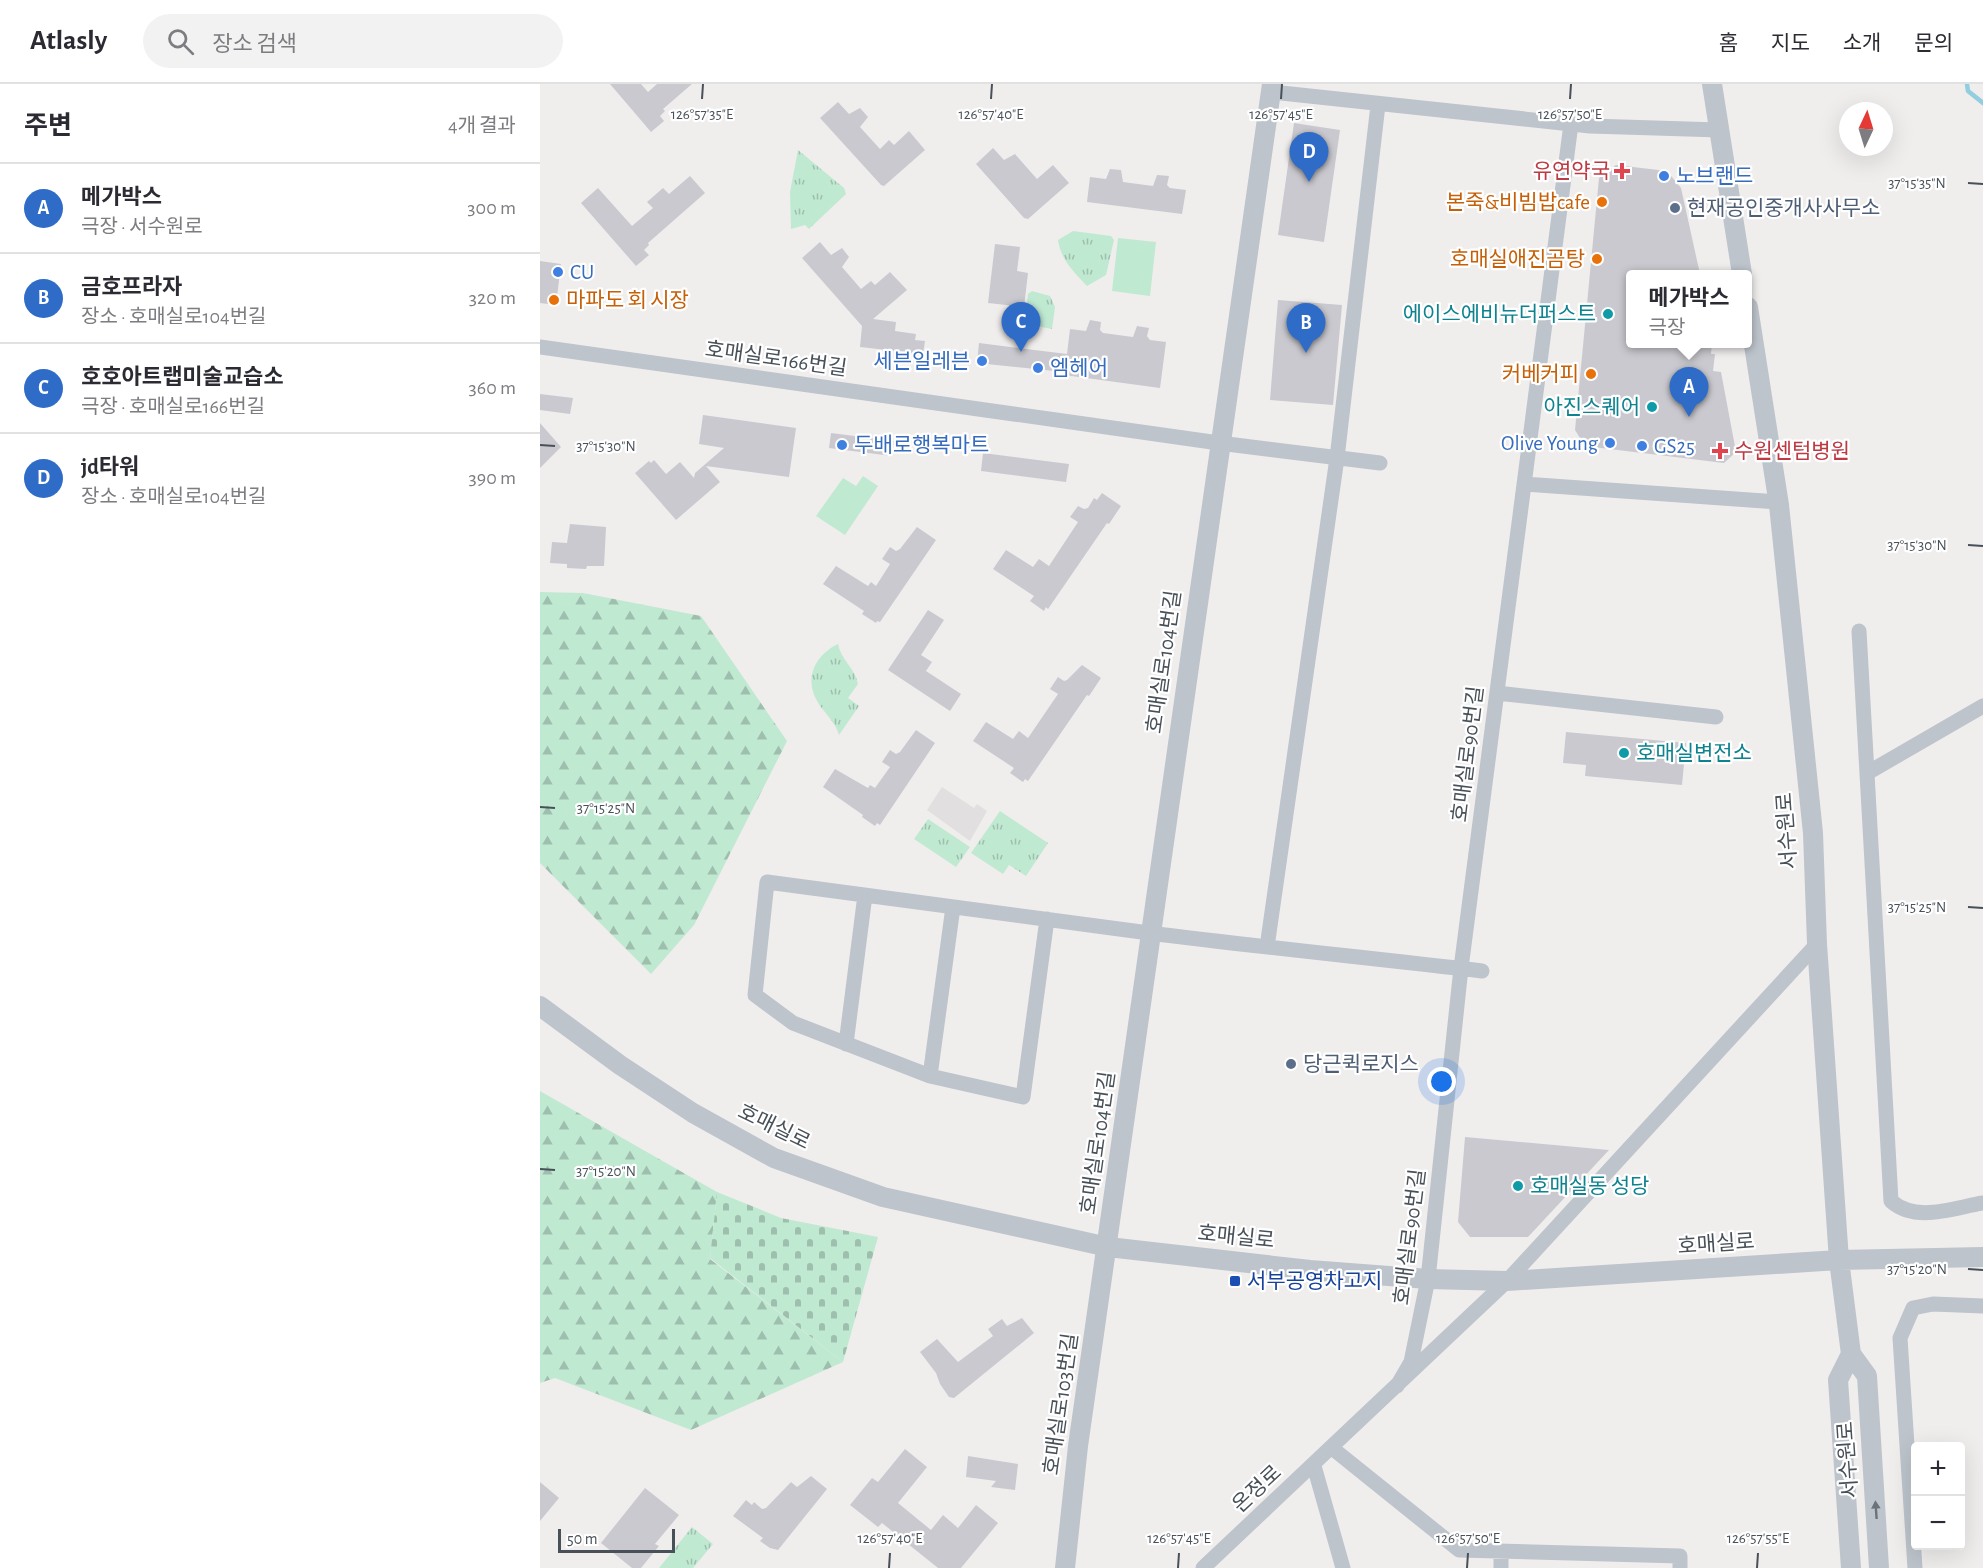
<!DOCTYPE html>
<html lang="ko">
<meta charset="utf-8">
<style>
:root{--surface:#fff;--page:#f2f2f3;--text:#2b2b33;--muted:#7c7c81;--line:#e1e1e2;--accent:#2f6cc8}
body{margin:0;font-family:"Alegreya Sans","Noto Sans KR",sans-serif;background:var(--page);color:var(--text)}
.controls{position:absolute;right:18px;bottom:18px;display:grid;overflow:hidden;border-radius:6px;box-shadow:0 6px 24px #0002}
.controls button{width:54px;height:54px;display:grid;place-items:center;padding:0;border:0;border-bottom:2px solid var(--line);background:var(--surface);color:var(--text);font:30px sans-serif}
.compass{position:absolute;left:1299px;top:18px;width:54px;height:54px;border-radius:50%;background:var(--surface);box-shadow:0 6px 24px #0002;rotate:4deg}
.scale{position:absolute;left:18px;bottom:15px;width:117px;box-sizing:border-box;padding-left:6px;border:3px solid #485058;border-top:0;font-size:16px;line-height:21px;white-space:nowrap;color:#485058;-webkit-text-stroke:4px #fff;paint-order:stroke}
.you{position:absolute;left:902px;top:998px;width:21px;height:21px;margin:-15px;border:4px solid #fff;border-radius:50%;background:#1a73e8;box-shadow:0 0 0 9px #1a73e833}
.badge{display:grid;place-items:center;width:39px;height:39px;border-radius:50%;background:var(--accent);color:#fff;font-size:20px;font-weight:700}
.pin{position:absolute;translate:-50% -50px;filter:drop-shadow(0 2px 3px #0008)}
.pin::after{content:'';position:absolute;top:32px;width:21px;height:18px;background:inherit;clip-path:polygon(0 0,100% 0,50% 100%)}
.popup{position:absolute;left:1086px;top:186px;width:126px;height:78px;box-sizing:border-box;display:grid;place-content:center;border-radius:6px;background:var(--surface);filter:drop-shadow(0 2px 4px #0005);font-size:20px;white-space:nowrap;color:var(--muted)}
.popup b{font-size:22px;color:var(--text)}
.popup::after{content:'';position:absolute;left:50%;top:100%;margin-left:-12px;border:12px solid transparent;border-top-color:var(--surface)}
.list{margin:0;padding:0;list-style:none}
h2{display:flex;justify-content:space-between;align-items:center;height:78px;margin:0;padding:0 24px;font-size:26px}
h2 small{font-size:20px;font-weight:400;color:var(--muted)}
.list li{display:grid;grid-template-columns:39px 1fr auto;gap:18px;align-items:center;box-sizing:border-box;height:90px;padding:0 24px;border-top:2px solid var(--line)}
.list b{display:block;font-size:22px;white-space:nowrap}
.list p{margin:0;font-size:20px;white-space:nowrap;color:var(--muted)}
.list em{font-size:20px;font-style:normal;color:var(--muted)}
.icon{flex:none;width:33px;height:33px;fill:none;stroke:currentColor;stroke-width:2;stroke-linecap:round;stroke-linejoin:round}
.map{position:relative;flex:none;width:1443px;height:1484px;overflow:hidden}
header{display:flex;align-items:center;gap:36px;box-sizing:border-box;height:84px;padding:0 30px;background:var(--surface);border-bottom:2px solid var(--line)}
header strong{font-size:28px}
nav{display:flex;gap:33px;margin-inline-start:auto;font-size:21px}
.search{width:420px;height:54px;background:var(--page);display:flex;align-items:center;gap:15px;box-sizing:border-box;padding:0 21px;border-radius:33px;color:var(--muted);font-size:22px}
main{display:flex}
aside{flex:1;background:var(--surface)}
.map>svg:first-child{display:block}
</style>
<header>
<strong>Atlasly</strong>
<div class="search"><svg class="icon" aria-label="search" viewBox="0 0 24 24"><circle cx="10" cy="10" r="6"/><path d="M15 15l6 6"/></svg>장소 검색</div>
<nav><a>홈</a><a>지도</a><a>소개</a><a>문의</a></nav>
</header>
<main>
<aside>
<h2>주변<small>4개 결과</small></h2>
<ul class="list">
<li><span class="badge">A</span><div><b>메가박스</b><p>극장 · 서수원로</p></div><em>300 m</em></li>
<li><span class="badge">B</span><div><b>금호프라자</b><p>장소 · 호매실로104번길</p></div><em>320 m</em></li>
<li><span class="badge">C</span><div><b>호호아트랩미술교습소</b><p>극장 · 호매실로166번길</p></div><em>360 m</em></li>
<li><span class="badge">D</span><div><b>jd타워</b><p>장소 · 호매실로104번길</p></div><em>390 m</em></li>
</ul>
</aside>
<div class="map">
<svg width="1443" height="1484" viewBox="0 0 1443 1484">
<defs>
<pattern id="forest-firs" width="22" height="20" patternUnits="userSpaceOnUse" patternTransform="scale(1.5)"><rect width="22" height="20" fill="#c0e9d2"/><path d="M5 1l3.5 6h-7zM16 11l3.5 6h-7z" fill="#9ebfad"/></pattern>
<pattern id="cemetery-stones" width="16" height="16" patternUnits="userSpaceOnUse" patternTransform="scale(1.5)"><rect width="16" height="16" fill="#c0e9d2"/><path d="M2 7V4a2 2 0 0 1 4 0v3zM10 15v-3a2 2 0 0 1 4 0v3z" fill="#9ebfad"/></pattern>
<pattern id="park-tufts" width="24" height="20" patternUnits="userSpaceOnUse" patternTransform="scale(1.5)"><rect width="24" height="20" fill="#c0e9d2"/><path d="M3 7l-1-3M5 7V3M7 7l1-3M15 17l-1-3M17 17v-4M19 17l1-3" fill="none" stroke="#9ebfad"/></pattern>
</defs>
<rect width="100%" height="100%" fill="#f0eded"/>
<path fill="#e1dfdf" d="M402,703L434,724L437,720L447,727L430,757L387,726Z"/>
<path fill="url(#forest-firs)" d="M0,508L43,509L161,532L247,657L154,841L111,890L0,779Z
M0,1007L177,1108L170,1175L303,1278L151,1346L15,1294L0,1299Z"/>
<path fill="url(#cemetery-stones)" d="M177,1108L241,1134L338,1153L303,1278L170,1174Z"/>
<path fill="url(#park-tufts)" d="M258,66L304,104L306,110L269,145L265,141L251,145L250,108Z
M533,147L571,152L574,156L566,191L547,202C533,187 521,176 518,156Z
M492,207L510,212L515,223L512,245L485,240L488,210Z
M298,560C301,576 315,584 318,600L308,614L319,622L299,651C295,636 283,629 276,615C264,592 277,570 298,560Z
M460,727L508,759L486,792L469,781L463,790L431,769Z
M388,735L430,763L416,783L374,755Z
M152,1443L173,1460L153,1484H119Z"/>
<path fill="#c0e9d2" d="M578,154L616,158L610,212L572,207Z
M323,392L338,402L305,451L276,432L303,394L316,402Z"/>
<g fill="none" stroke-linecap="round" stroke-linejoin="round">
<path stroke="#93cde0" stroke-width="4.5" d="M1427,0L1428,7L1443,19"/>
</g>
<path fill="#c9c9cf" d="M70,0H101L108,8L117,0H152L123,25L125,27L120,32L124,37L111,48Z
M298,18L309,30L320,24L328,33L320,43L340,65L349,56L354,61L369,47L385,66L344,102L341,101L280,34Z
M754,39L800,46L784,158L738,151Z
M453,64L464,76L475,70L497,95L513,81L529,99L488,135L484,134L436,80Z
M1076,81L1127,87L1141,104L1160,190H1090V260H1172L1171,270H1175L1173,287L1181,288L1196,368L1184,379L1045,362L1035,346L1059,94Z
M570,85L581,86L583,98L613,102L617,91L629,92L627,101L630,104L646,106L642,130L547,118L550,93L566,95Z
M150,92L165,109L108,159L109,161L104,166L109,171L96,182L41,119L58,104L92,142L113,124L107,118L123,104L129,110Z
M280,158L291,171L302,164L309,173L302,183L321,205L331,197L335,201L350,188L367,206L333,235L356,238L355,247L376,250L375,256L385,257L383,270L320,263L322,242L262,174Z
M455,160L480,163L477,187L488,189L484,223L448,219Z
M0,177L21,180L16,221L0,219Z
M738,216L802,221L793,321L730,316Z
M550,236L561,238L560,246L563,249L593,253L597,242L609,244L607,252L610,256L626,258L620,304L524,291V288L437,279L439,259L527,270L530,245L546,247Z
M0,310L33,314L30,330L0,326Z
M163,331L256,344L249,393L166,382L180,398L136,436L95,389L109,377L111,379L114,376L126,390L140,378L154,394L155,389L184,364L159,360Z
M0,339L21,363L0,384Z
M291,349L354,357L352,372L289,364Z
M443,369L529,380L526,398L441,387Z
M562,409L581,422L569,440L567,439L508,525L506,523L504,527L490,517L494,512L453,485L466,466L493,483L499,475L509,482L538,438L530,433L538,422L544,425L548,424L554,414L557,416Z
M30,440L66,443L64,482H47L46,485L27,484V480L10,479L12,458L27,459Z
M377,443L396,456L340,538L337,537L336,539L322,530L324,527L283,500L296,482L328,502L331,498L336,502L350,480L342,475L350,463L356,467L360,465Z
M388,526L404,536L381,571L392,578L386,587L421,610L410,627L348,586Z
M542,581L561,594L549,612L547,611L488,697L485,695L483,698L470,689L474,684L433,657L446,638L473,655L479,647L488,654L518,610L510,605L518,593L524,597L527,596Z
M376,646L395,659L340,741L337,739L335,742L322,733L323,731L283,703L295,685L328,704L330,701L335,704L350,683L342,678L350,666L356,670L360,668Z
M1026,648L1146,659L1142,701L1045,692L1046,681L1023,679Z
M925,1053L1069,1066L988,1153H930L918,1138Z
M482,1234L494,1249L414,1314L409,1313L400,1300L396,1289L380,1268L397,1255L418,1278L453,1252L448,1245L462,1235L467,1242Z
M365,1365L387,1383L358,1419L391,1446L403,1431L418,1444L436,1421L458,1439L421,1484H398L342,1439L338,1443L310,1421L332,1394L338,1398Z
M428,1372L478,1380L475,1406L451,1403L456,1397L426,1393Z
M271,1392L287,1405L238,1466L230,1464L220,1457L223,1454L193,1432L206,1416L212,1421L214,1418L222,1425L226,1424L251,1398L257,1403Z
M0,1398L19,1414L0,1437Z
M105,1404L139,1431L115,1460L119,1462L101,1484H92L61,1459Z"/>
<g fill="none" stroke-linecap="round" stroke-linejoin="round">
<path stroke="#bdc4cb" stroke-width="15" d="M732,8L1050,42L1180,46
M0,263L679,359L840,379
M984,400L1238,418
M1319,547L1351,1117C1376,1139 1413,1124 1443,1119
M957,609L1176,633
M1329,688L1443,622
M507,835L483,1013L390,992L253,939L215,911L227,798C354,815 481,833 609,849C720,863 831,874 942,887
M727,863L797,374L838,21
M306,960L325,811
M390,992L413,823
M857,1302L871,1278L888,1195L921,884L1031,40
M792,1364L919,1466L1140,1472V1484
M774,1382L803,1484
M961,1467V1484
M663,1484L967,1197L1277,860
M1375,1484L1360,1254L1373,1224L1393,1220L1443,1222"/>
<path stroke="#bdc4cb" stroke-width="20" d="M1172,0L1202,190
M1208,223L1239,421L1273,749L1277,860L1299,1176L1311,1270L1327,1292L1339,1484
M0,922L80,981L153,1029L234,1074L343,1113L568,1163L770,1186L888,1195L967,1197L1299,1176L1443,1173
M1311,1270L1298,1296L1311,1484
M525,1484L538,1362L732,0"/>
</g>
<defs><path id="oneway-solid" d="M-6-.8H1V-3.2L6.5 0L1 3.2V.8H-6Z" transform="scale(1.5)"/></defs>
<use fill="#6b737a" href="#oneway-solid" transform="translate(1336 1426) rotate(-94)"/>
<path fill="none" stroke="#485058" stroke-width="2" d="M162,15L163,0M451,15L452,0M741,15L742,0M1030,15L1031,0M1428,99L1443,100M0,361L15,362M1428,461L1443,462M0,723L15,724M1428,823L1443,824M0,1085L15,1086M1428,1185L1443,1186M349,1484L350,1469M638,1484L639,1469M927,1484L928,1469M1217,1484L1218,1469"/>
<g fill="#e0444e" stroke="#fff" stroke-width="2">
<path d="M1079 78h6v6h6v6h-6v6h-6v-6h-6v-6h6z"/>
<path d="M1177 358h6v6h6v6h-6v6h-6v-6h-6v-6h6z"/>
</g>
<g fill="#3f7fe0" stroke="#fff" stroke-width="2">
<circle cx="1124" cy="92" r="6"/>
<circle cx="18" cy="188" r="6"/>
<circle cx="442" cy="277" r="6"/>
<circle cx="498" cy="284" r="6"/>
<circle cx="1070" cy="359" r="6"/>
<circle cx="302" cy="361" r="6"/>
<circle cx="1102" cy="362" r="6"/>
</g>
<g fill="#e8710a" stroke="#fff" stroke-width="2">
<circle cx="1062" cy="118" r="6"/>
<circle cx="1057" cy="175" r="6"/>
<circle cx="14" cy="216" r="6"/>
<circle cx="1051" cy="290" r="6"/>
</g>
<g fill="#5c6f8a" stroke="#fff" stroke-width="2">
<circle cx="1135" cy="124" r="6"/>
<circle cx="751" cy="980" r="6"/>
</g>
<g fill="#0f9aa8" stroke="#fff" stroke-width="2">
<circle cx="1068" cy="230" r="6"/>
<circle cx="1112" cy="323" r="6"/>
<circle cx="1084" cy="669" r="6"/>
<circle cx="978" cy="1102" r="6"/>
</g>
<rect fill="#1a4fb4" stroke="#fff" stroke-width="2" x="689" y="1191" width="12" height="12" rx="3"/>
<g text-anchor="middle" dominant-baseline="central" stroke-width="4.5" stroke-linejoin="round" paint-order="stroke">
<g font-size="21" fill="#be3a42" stroke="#fff" text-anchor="end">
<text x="1070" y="87">유연약국</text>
<text x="1194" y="367" text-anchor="start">수원센텀병원</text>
</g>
<g font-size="21" fill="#366cbe" stroke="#fff" text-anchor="start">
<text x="1136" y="92">노브랜드</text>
<text x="30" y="188">CU</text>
<text x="430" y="277" text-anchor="end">세븐일레븐</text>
<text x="510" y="284">엠헤어</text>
<text x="1058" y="359" text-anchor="end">Olive Young</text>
<text x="314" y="361">두배로행복마트</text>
<text x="1114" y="362">GS25</text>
</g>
<g font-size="21" fill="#c56008" stroke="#fff" text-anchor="end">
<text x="1050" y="118">본죽&amp;비빔밥cafe</text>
<text x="1045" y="175">호매실애진곰탕</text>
<text x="26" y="216" text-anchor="start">마파도 회 시장</text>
<text x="1039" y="290">커베커피</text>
</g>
<g font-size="21" fill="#4e5e75" stroke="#fff" text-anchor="start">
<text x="1147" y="124">현재공인중개사사무소</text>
<text x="763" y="980">당근퀵로지스</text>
</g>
<g font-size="21" fill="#0d838f" stroke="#fff" text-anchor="end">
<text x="1056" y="230">에이스에비뉴더퍼스트</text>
<text x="1100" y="323">아진스퀘어</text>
<text x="1096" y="669" text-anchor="start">호매실변전소</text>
<text x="990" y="1102" text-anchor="start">호매실동 성당</text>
</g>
<g font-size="21" fill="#485058" stroke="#fff">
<text transform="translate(236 275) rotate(8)">호매실로166번길</text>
<text transform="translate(624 578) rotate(-82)">호매실로104번길</text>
<text transform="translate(928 670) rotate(-83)">호매실로90번길</text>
<text transform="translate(1247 747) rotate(-94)">서수원로</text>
<text transform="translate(234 1043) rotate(26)">호매실로</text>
<text transform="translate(558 1059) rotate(-82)">호매실로104번길</text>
<text transform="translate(696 1153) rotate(6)">호매실로</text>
<text transform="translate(870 1153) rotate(-83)">호매실로90번길</text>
<text transform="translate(1176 1160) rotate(-4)">호매실로</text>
<text transform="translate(521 1320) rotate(-82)">호매실로103번길</text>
<text transform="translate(1308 1376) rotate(-94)">서수원로</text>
<text transform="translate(717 1405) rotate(-43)">온정로</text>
</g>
<g font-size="21" fill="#164399" stroke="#fff" text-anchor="start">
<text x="707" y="1197">서부공영차고지</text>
</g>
</g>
<g font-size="15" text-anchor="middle" fill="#485058" stroke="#fff" stroke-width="4.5" stroke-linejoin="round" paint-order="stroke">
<text x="162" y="35">126°57'35"E</text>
<text x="451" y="35">126°57'40"E</text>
<text x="741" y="35">126°57'45"E</text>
<text x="1030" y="35">126°57'50"E</text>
<text x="1377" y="104">37°15'35"N</text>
<text x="66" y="367">37°15'30"N</text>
<text x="1377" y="466">37°15'30"N</text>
<text x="66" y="729">37°15'25"N</text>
<text x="1377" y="828">37°15'25"N</text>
<text x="66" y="1092">37°15'20"N</text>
<text x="1377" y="1190">37°15'20"N</text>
<text x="350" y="1459">126°57'40"E</text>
<text x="639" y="1459">126°57'45"E</text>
<text x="928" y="1459">126°57'50"E</text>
<text x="1218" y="1459">126°57'55"E</text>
</g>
</svg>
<div class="controls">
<button>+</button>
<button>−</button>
</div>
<svg class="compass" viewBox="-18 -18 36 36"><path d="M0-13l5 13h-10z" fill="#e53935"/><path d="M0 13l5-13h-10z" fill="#7c7c81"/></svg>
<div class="scale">50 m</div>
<div class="you"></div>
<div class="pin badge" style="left:1149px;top:333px">A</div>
<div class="popup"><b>메가박스</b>극장</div>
<div class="pin badge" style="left:766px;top:269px">B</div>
<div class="pin badge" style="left:481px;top:268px">C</div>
<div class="pin badge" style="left:769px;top:98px">D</div>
</div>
</main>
